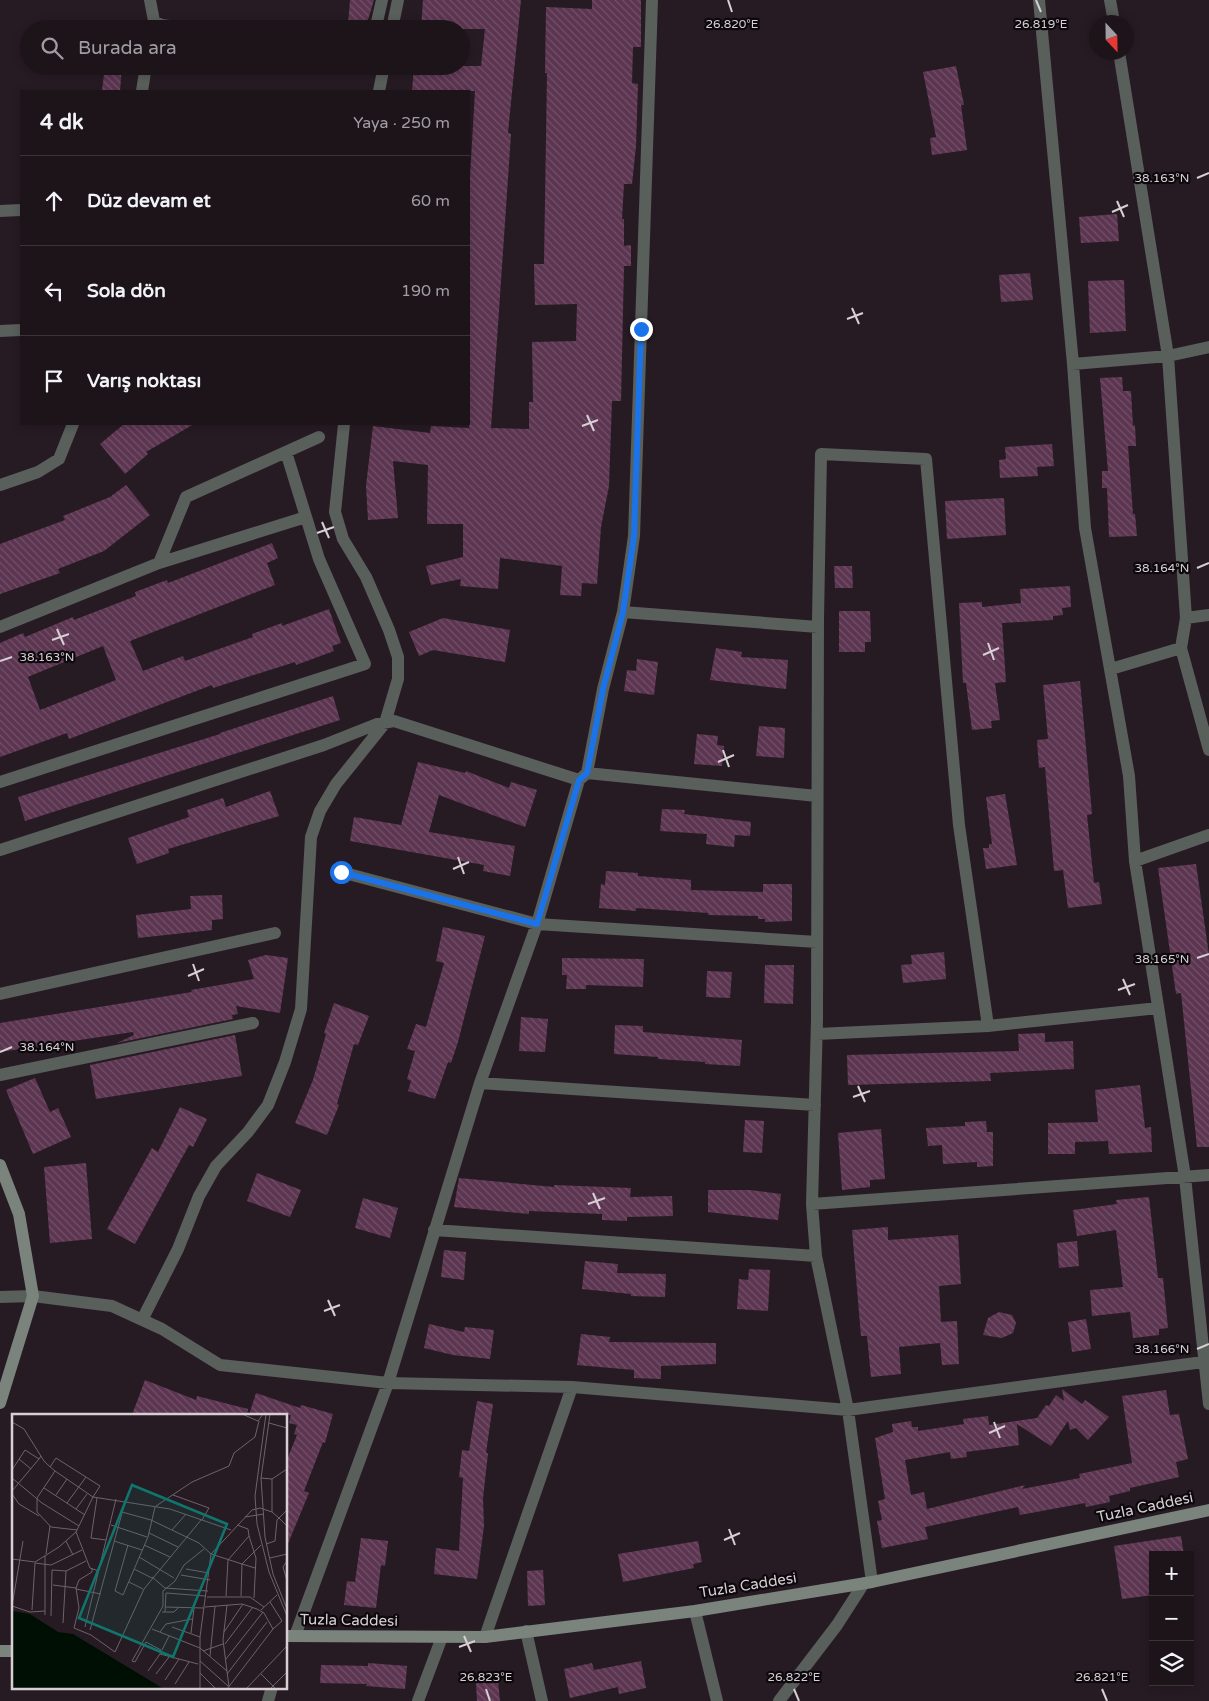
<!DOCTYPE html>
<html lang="tr">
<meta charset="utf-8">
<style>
:root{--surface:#1d141a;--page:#251d23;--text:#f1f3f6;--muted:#a09ea2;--line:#3b3339}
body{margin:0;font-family:"Varela Round",sans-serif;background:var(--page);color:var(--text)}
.controls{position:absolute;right:15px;bottom:15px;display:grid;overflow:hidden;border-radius:0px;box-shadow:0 2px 8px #0003}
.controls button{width:45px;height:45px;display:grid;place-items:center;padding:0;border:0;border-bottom:1px solid var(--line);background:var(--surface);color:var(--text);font:25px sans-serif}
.compass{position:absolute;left:1089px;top:15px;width:45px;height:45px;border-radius:50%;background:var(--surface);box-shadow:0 2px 8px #0003;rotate:158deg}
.stop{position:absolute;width:15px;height:15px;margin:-11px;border:4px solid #1a73e8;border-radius:50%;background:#fff}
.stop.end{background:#1a73e8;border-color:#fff;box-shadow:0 1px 5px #0008}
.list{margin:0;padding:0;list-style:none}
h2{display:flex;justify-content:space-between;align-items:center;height:65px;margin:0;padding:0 20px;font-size:21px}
h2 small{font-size:16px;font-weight:400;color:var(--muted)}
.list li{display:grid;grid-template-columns:32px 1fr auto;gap:15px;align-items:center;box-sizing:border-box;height:90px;padding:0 20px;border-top:1px solid var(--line)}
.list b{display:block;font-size:19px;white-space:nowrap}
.list em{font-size:16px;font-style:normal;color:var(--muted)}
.icon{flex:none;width:28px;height:28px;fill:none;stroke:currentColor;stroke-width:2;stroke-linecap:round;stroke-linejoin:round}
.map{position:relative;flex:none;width:1209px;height:1701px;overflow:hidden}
.search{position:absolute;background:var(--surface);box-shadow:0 2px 8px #0003;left:20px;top:20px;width:450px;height:55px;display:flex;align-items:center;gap:12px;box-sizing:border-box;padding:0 18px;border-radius:28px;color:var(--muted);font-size:19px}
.panel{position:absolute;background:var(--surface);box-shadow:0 2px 8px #0003;left:20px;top:90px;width:450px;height:335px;border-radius:0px}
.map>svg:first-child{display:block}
</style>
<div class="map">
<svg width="1209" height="1701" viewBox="0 0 1209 1701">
<defs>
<pattern id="building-back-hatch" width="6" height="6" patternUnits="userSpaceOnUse" patternTransform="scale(1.25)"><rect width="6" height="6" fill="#5c3551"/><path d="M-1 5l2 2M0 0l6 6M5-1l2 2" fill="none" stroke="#735169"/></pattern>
</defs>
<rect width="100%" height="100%" fill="#271b23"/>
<path fill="url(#building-back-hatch)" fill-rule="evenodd" d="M350,0H374L366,26L348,24Z
M423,0H521L508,133L511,134L491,428L529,429V402H533L532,342L576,341L577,304L535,305L534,264H544L547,73H545L546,7L592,9V0H641V47H633L632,83L638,84L636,146L632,184H624L622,219H624V246L631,245V266H624L621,401H612L609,486L601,527L597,584L582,583L581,596L560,595L562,566L500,558L498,589L460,586L461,579L431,585L426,566L463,557V524H427L428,465L393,461L398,518L368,520L366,486L373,426L430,433L431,426L469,428V193L475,91H412L414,66H481L485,29H421Z
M105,66H122L120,91H102Z
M956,66L964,105H961L967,150L932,155L930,138L936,137L923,72Z
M1117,214L1119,241L1081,243L1079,217Z
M1030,273L1033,300L1001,302L999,275Z
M1124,280L1126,331L1090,333L1088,281Z
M1122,377L1123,391H1131L1133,426L1135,425L1136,446H1128L1133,514H1135L1137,536L1109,537L1107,488H1102V471H1108L1100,378Z
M124,424H194L146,452L148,454L125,474L100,444Z
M1052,444L1054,466L1037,467L1038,476L1000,478L999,460L1006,459L1005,447Z
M126,485L150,515L104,551L58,569L60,573L0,594V544L65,520L63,516L110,497Z
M1004,498L1006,535L947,539L945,501Z
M272,543L278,558L267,563L275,585L130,641L143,671L183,656L185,661L253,637L252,634L282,623V626L329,609L341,643L332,646L334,651L296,665L295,662L213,688L212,685L69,739L67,733L0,757V643L23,633L25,637L73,617L74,620L136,596L135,592L167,580L168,583ZM103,646L116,680L40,710L28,677L30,676Z
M834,566H852L853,588H835Z
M1070,586L1071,607L1062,608L1063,615L1053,616V620L1002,623L1006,682L995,683L1000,720L991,721L992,728L972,730L966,683H963L959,603L982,602V607L1021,603L1020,589Z
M839,611H870L871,642H865V652H839Z
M443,618L510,630L505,662L433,650L419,656L409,632Z
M716,648L742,652L741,657L788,660L786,689L710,680Z
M637,659L658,662L654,695L624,691L627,670L636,671Z
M1080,681L1092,814L1087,815L1094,883L1099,882L1102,904L1068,908L1063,870L1054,871L1045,767L1039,768L1037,740L1048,739L1043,685Z
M333,696L340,720L25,821L18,797L220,734V733Z
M759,726L785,728L784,758L756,756Z
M697,734L718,736L717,745L724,746L722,766L694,764Z
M418,762L465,773L466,771L509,788L511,782L537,790L525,827L439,795L429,832L515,846L510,876L483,871L484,865L350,841L354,817L401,825Z
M270,791L279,816L168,849L169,853L137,864L128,838L189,817L187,810L223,798L226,807Z
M1005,794L1017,865L986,869L983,848H989V844H992L986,797Z
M662,809L685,810L684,814L751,822L750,836L735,835L734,847L706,844L707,834L660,831Z
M1196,864L1209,955V1147H1197L1181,993L1176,994L1158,868Z
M606,871L638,873V876L691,880V890L763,892V884H792V921L765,922V919H758V916L708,915V913L636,908V911L599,908L601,884L605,885Z
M222,895L223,919L212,920V930L138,938L136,915L191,909L190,896Z
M443,927L485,936L458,1042L451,1063L448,1062L435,1099L408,1091L411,1081L407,1079L415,1051L407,1049L416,1024L426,1027L444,963L436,961Z
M944,952L946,979L903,983L901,965L912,964L911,955Z
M266,955L288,958L280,1013L236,1006L238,1014L232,1015L233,1019L117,1043L134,1035L133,1032L0,1052V1023L192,992L191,990L254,979L248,960Z
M562,958L644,959L643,987L586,985V989H566L567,975H562Z
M765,965H794L793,1004L764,1003Z
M707,971L732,972L730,998L706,997Z
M334,1003L369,1016L358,1045L354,1044L337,1104L339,1105L327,1135L295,1123L313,1080L326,1034L324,1033Z
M521,1017L548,1019L545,1052L519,1051Z
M615,1025L643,1026V1032L742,1040L740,1066L705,1064V1062L658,1059V1057L614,1054Z
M1045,1033V1042L1073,1041L1074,1069L990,1073L991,1081L848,1085L847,1055L1019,1051L1018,1034Z
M235,1035L242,1076L96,1099L90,1065Z
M35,1078L50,1112L58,1108L71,1137L33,1154L6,1090Z
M1140,1085L1145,1128L1151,1127L1152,1152L1109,1154L1108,1141L1075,1142V1154H1048V1123L1098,1122L1095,1090Z
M180,1107L207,1119L193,1147L189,1145L135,1244L107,1229L152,1148L158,1152Z
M745,1120L764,1121L762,1153L743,1152Z
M986,1121L987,1132H993V1166L977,1167V1162L943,1164L942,1145L928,1146L926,1128L965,1126V1122Z
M881,1129L885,1179L870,1180V1187L842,1190L838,1133Z
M86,1163L92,1239L50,1243L44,1167Z
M257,1173L301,1190L290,1217L247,1201Z
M459,1178L554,1187V1185L631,1188L630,1197L672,1196L673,1216L627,1217V1221L602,1220V1214L529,1211V1214L454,1207Z
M708,1190H750L781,1194L778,1220L708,1212Z
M1149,1197L1158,1278H1163L1168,1328L1159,1329V1335L1133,1338L1130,1312L1092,1316L1090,1290L1123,1287L1116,1230L1077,1236L1073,1210L1117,1204L1116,1200Z
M363,1198L398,1208L390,1238L355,1228Z
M888,1227V1240L958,1235L961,1284L939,1286L941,1322L957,1321L959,1364L942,1365L940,1343L899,1347L901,1374L871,1377L867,1336H861L852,1230Z
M1077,1241L1079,1266L1059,1268L1057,1243Z
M444,1250L466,1252L464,1280L441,1277Z
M585,1261L618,1264L617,1273L666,1274L665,1297L631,1296V1294L582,1289Z
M749,1269L770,1270L768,1311L737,1309L739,1279L748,1280Z
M999,1312L1012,1315L1016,1323L1013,1333L1002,1338L983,1335L988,1318Z
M1086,1319L1091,1349L1072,1352L1068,1322Z
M429,1324L464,1332L465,1327L494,1330L490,1359L453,1355L424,1348Z
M581,1334L610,1337L609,1342L716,1343V1364L661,1366V1379L634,1378V1370L577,1365Z
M145,1380L196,1400L197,1396L248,1409L247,1415H132Z
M1062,1389L1082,1404L1085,1400L1109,1417L1088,1440L1076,1428L1070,1430L1068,1421L1051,1446L1017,1424L1019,1445L966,1452L967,1457L951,1459L950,1452L905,1460L911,1495L924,1492L927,1509L1025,1485L1022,1489L1080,1478L1079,1474L1132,1463L1122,1396L1166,1390L1170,1415L1179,1414L1188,1459L1176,1462L1179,1477L1130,1488V1491L1109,1496L1110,1502L1086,1507L1085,1503L1020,1515L1018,1507L925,1527L928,1539L882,1548L877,1521L882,1520L878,1501L885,1499L875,1438L893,1432L892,1424L911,1421L912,1427H918V1431L964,1424L963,1419L988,1416L989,1425L1037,1418L1046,1405L1049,1406L1056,1395L1064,1401Z
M256,1393L300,1408L301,1405L333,1414L325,1443L323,1442L304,1491L309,1493L287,1546L286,1462L297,1435L294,1434L297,1425L289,1423L291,1415H249Z
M477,1401L493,1404L486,1453H488L483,1498L484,1526L477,1579L434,1574L436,1548L459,1551L463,1478L459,1477L462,1450L469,1451Z
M1181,1536L1184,1555H1153V1595L1122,1599L1114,1546Z
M361,1538L388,1541L385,1566L381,1565L376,1608L344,1605L347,1581L355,1582Z
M698,1541L702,1562L693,1564L694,1568L623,1582L618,1554Z
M543,1570L545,1605L528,1606L527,1571Z
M641,1661L646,1688L619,1694L618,1687L570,1698L564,1669L592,1663L594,1670Z
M368,1663L407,1666L405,1689L366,1686L367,1684L320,1683L321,1665L368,1666Z
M498,1681L500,1701H477L476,1683Z"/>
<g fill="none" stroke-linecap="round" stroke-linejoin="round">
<path stroke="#595f5b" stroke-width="12" d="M150,0L154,21L162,25L190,29
M1039,0L1073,364L1085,528L1129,776L1135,861L1185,1177L1209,1404
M1110,0L1114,22
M373,29L377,22L382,0
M392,29L398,0
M1119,52L1168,356L1186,618L1181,648L1209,750
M142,91L146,66
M379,91L384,66
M0,211L21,210
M0,331L21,330
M1073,364L1168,356L1209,347
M0,485L38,472L59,459L73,424
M159,563L186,497L319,437
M623,612L818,627
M1186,618L1209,615
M0,627L159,563L306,517
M1111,669L1181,648
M587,773L817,796
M0,782L365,664L319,559L286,452
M0,850L324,745L377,724L394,721L579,780
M1135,861L1209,835
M341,872L537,924L817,942
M0,994L275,933
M817,1034L988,1026L1158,1008
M0,1075L253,1023
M480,1083L815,1105
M812,1204L1209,1175
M434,1230L816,1256
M0,1297L33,1296L112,1306L162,1329L220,1365L388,1383L572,1387L848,1410L1203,1362
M142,1320L178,1249L199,1196L216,1166L248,1132L268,1105L285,1062L301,1009L311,837L320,811L336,784L385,723L398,679V657L389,630L366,577L343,539L335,512L344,424
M872,1582L848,1410L816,1256L812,1204L817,1020L818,619L821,454L926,459L959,825L988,1026
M695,1611L717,1701
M526,1631L542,1701
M295,1636L388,1383L480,1083L537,924L579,780L587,773L603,689L623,612L634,536L652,0
M485,1637L572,1387
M268,1701L272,1687
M418,1701L442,1637
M779,1701L837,1625L864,1583"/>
<path stroke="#7a847c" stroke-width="12" d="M0,1165L19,1214L33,1296L0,1403
M286,1636L485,1637L695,1611L872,1582L1209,1510
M0,1651H14"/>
</g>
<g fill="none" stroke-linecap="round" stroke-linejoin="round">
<path stroke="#1a73e8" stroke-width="6" d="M341,872L537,924L579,780L587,773L603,689L623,612L634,536L641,329"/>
</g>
<path fill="none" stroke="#d7cfd4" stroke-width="2" d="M728,0L732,12M1036,0L1041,12M1197,178L1209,173M1117,201L1124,217M1112,212L1128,205M852,308L859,324M847,319L863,313M587,415L594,431M582,426L598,420M322,522L329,538M317,533L334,527M1197,568L1209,563M57,629L64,645M52,640L69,634M988,643L994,660M983,655L999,648M0,661L12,657M723,750L729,767M718,762L734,755M458,857L464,874M453,869L469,862M1197,958L1209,954M193,964L199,981M188,976L204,969M1123,979L1130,995M1118,990L1135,984M0,1052L12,1047M858,1086L865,1102M853,1097L870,1091M593,1193L600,1209M588,1204L605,1198M328,1300L335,1316M324,1311L340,1305M1197,1349L1209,1344M994,1422L1000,1438M989,1433L1005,1426M729,1529L735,1545M724,1540L740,1533M464,1636L471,1652M459,1647L475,1641M486,1689L490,1701M794,1689L799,1701M1102,1689L1107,1701"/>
<g text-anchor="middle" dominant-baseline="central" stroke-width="4.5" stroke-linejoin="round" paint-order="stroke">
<g font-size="15" fill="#d7cfd4" stroke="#0c080b">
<text transform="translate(1145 1507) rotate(-12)">Tuzla Caddesi</text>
<text transform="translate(748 1585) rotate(-9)">Tuzla Caddesi</text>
<text transform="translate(349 1620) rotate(1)">Tuzla Caddesi</text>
</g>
</g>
<g transform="translate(12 1414)">
<rect width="275" height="275" fill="#271b23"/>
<path d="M0,197L18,200L46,218L61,220L152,275H0Z" fill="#000f03"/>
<path fill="none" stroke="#6d636a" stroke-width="1" d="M230,0L246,7L251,0M254,0L243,82L245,110L257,158L275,202M258,0L249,64L253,123L261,160L275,195M0,8L12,15L32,47L35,50L43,57L81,83L88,72L44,44L38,53M257,9L275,14M7,45L19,55M0,56L13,36L27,45L29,42M43,57L25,84V98L39,113L65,116M0,64L30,89L67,112M249,64L260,65L275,55M260,65V98L267,104L275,96M32,74L73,101M0,77L27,45M0,80L7,90L27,102M44,81L55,65M161,81L197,94L190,106M85,84L79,124L94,126M55,89L74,63M144,92L180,68L217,52L222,39L243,23L247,7M64,95L75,80M110,98L139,106L187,129L199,140L230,150L249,131M233,103L252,100M99,111L135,123M225,111L236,115L237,122M160,116L174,100M64,118L78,154L87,157M137,119L166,133M54,127L61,141M102,127L130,136M254,130L263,127L265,106L267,104L275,112M116,131L103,177L111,181L136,123L143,93M132,131L158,143M34,140L38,112M127,143L162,164M258,144L275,140M0,145L23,148L47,133L64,118L81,83L158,95L219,116M275,147L271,153L275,167M23,149L39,151L70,136M80,154V158L67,166L64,174L67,194L62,214L79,221L103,238L132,175L189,106M122,155L140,164M174,155L197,159M169,161L198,166M140,163L153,174L196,177M117,168L131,175M41,171L64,174M64,175L89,180M214,182L216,146L237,122L244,144L242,184M229,182L230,150L243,154M195,183H238L252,193M215,191L211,226L217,273M0,192L11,127M0,192L18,198L33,197M153,193L192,194M193,193L230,190L245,195L252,199L261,215L270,207L258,188M20,196L23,149M249,196L265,181M150,198H162L166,194M153,198L154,179L193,182M33,201V142M39,202L40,156L54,157M51,209L54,157L74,147M73,213L104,85M160,213L188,223M140,215L188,234L215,257M78,216L113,88M148,218L154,210L180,205M212,218L231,190M179,219L182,194M213,230L241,193M150,236L157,222M191,237L211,230M148,240L149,236L134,228L123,248L120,247L151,192V177L163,167L172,151L192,135M148,240L186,250M198,242L203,192M214,245L251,198M188,247L216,272M136,257L148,240M188,259L204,275M144,260L157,243M215,260L255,208M249,260L264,275M153,266L167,245M163,270L177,248M188,275V223L199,140L240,96L248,94L260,98M215,275L261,215M234,275L275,232M258,275L275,258"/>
<path fill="#0f766e" fill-opacity="0.15" stroke="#0f766e" stroke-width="2.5" d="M120,71L215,110L161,243L67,204Z"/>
<rect width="275" height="275" fill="none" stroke="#d7cfd4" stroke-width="2.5"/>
</g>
<g font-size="12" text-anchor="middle" fill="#d7cfd4" stroke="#0c080b" stroke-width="4.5" stroke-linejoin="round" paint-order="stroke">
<text x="732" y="28">26.820°E</text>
<text x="1041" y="28">26.819°E</text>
<text x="1162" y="182">38.163°N</text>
<text x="1162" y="572">38.164°N</text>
<text x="47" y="661">38.163°N</text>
<text x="1162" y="963">38.165°N</text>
<text x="47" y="1051">38.164°N</text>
<text x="1162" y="1353">38.166°N</text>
<text x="486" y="1681">26.823°E</text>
<text x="794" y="1681">26.822°E</text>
<text x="1102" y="1681">26.821°E</text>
</g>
</svg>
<div class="controls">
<button>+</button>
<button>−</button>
<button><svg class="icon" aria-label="layers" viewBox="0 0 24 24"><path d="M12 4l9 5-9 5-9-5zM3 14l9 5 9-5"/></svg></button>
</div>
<svg class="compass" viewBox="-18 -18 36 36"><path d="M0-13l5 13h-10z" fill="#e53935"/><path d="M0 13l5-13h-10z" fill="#a09ea2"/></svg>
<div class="stop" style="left:341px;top:872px"></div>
<div class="stop end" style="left:641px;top:329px"></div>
<div class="search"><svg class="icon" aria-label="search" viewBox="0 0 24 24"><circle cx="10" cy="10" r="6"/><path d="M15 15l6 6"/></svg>Burada ara</div>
<section class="panel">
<h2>4 dk<small>Yaya · 250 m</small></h2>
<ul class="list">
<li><svg class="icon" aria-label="ahead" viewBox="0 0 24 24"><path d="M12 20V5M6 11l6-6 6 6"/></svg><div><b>Düz devam et</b></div><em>60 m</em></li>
<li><svg class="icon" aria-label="left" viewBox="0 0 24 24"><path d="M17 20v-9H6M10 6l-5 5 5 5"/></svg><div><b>Sola dön</b></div><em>190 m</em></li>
<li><svg class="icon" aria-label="arrive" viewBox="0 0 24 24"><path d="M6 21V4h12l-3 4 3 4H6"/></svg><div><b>Varış noktası</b></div></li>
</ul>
</section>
</div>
